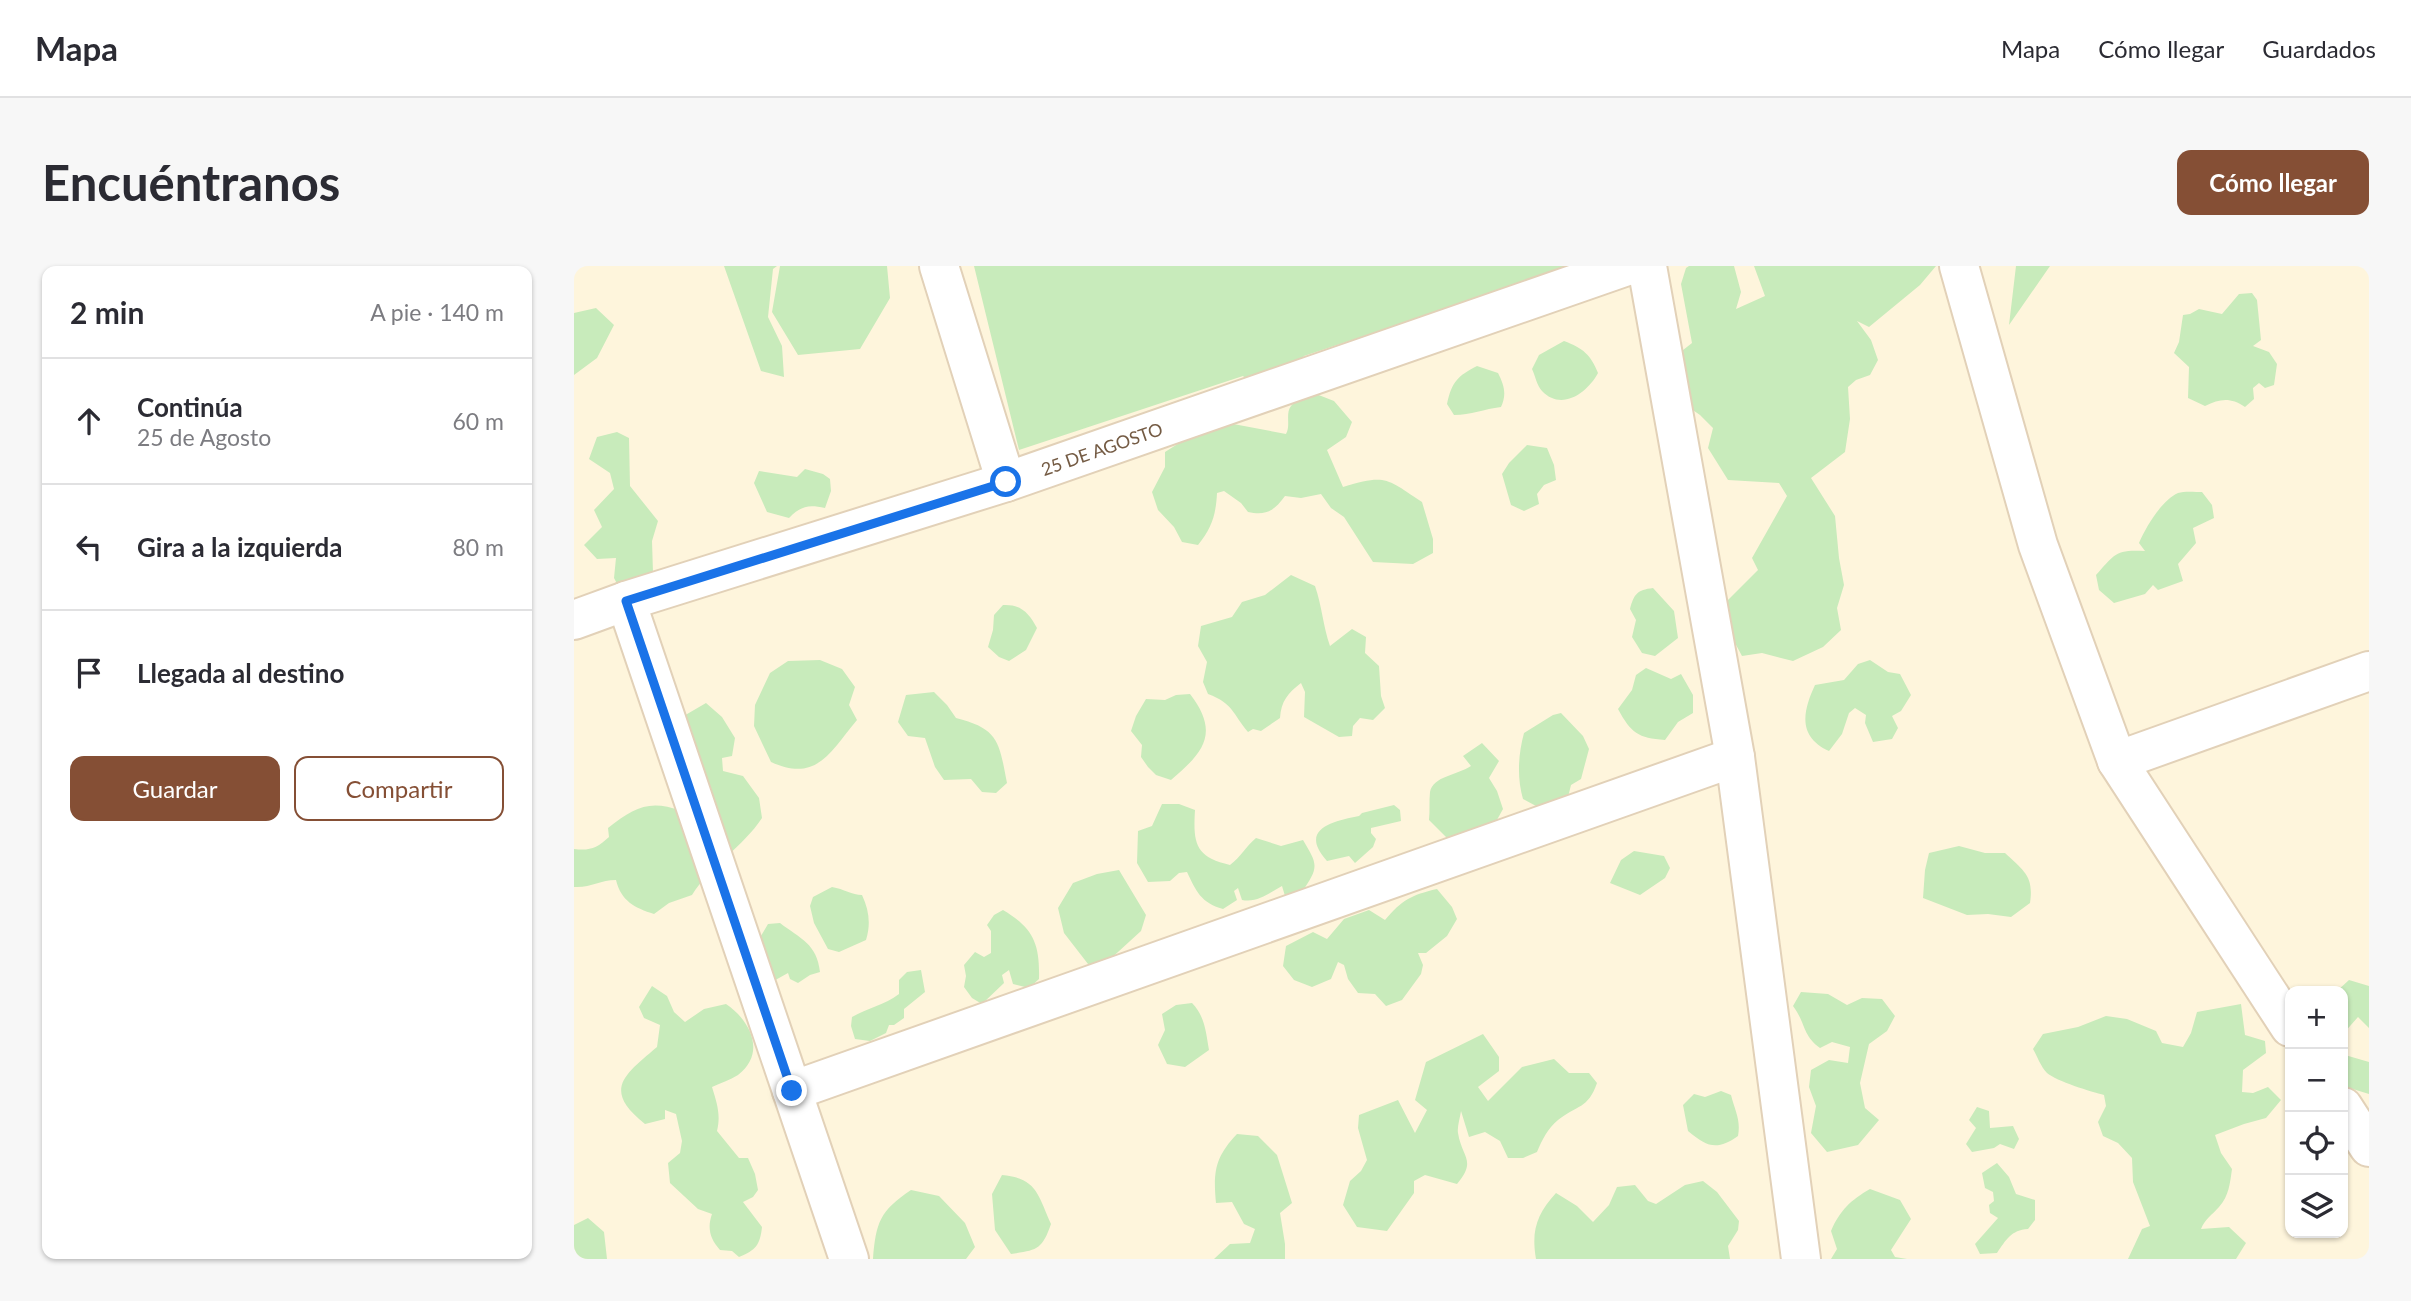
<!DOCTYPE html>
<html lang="es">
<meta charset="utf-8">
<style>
:root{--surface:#fff;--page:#f7f7f7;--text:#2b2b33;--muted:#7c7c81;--line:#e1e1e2;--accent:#854f35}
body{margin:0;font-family:Lato,sans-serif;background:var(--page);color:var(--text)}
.controls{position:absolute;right:21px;bottom:21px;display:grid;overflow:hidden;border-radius:14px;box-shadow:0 2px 5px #0004}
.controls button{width:63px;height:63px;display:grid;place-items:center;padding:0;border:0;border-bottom:2px solid var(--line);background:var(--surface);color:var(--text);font:35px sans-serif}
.stop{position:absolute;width:21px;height:21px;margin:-16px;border:5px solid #1a73e8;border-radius:50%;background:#fff}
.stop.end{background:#1a73e8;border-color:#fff;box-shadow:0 2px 7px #0008}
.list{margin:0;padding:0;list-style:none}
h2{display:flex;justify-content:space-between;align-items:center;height:91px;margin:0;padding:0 28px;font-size:30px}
h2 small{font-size:23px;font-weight:400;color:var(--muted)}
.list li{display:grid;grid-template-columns:46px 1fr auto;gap:21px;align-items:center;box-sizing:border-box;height:126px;padding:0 28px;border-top:2px solid var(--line)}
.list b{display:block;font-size:26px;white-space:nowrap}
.list p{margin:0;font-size:23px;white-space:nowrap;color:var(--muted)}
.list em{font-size:23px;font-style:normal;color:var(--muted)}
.actions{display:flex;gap:14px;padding:21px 28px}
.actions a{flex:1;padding:16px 0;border:2px solid var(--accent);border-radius:14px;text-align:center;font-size:24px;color:var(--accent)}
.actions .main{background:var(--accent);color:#fff}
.icon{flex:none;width:38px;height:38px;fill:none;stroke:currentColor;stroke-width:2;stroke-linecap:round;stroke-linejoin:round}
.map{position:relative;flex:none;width:1795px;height:993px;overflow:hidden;border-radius:14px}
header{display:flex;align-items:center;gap:42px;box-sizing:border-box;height:98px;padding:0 35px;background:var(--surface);border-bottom:2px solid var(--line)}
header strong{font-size:33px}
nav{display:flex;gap:38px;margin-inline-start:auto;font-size:24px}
.intro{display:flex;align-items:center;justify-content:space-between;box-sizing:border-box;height:168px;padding:0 42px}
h1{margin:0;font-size:49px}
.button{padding:18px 32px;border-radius:14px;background:var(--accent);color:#fff;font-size:24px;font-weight:700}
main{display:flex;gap:42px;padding:0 42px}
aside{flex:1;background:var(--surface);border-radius:14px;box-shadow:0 2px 5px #0004}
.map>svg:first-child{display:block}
</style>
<header>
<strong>Mapa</strong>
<nav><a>Mapa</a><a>Cómo llegar</a><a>Guardados</a></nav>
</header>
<div class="intro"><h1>Encuéntranos</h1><a class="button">Cómo llegar</a></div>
<main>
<aside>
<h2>2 min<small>A pie · 140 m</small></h2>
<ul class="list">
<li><svg class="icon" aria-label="ahead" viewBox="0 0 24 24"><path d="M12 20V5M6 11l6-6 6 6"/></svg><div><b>Continúa</b><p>25 de Agosto</p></div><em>60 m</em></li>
<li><svg class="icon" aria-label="left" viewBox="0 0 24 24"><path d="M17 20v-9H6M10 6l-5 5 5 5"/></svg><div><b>Gira a la izquierda</b></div><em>80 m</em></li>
<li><svg class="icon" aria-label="arrive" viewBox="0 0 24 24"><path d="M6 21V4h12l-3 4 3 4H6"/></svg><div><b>Llegada al destino</b></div></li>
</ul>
<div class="actions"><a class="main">Guardar</a><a>Compartir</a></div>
</aside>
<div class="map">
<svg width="1795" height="993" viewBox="0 0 1795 993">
<rect width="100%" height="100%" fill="#fef5dc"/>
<path fill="#c8ebbb" d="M150,0H203L199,3L194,51L208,80L210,111L187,105Z
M206,0H313L316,32L286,83L224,89L198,46Z
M400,0H1000L730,90L725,98L681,123L669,110L445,184Z
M1115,0H1160L1167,26L1162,43L1191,30L1180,0H1362L1346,19L1295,61L1283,55L1297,74L1304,94L1296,109L1282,114L1274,121L1276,153L1271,186L1237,212L1261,250L1265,292L1270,319L1263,342L1267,364L1249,381L1219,395L1188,387L1168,390L1154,364L1148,340L1184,304L1178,292L1213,230L1205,217L1154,214L1134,182L1139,162L1126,149L1110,138L1104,88L1118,77L1107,18L1112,2Z
M1442,0H1476L1435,59Z
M1678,27L1683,34L1687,74L1679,80L1695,86L1703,98L1700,119L1691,122L1685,117L1679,122L1680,133L1671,141C1656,131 1646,133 1631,140L1614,132L1615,101L1600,87L1605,76L1609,49L1616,48L1625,43L1648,48L1665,28Z
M22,42L40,59L23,92L0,109V47Z
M990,75C1009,82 1017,89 1024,107C1014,126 988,146 968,125C963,120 961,109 958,103L965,89Z
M903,100L924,107C930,119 933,128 927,141C910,143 897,149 880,149L873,138C878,115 884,110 903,100Z
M737,126L760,135L778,156L772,171L753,184L769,221C812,208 812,212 848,236L859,273V287L839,298L799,296L770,251L757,242L747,228L727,232L711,230C700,245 692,250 674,246L667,237L650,225L643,227C642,248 638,262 624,279L608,276L600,261L584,244L578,226L591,201V186L621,167L654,157L712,168C717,159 711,148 717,140C722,134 731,130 737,126Z
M43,166L55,172L56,220L84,255L78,275L79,307L48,327L40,312L42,292L23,293L10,279L28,261L20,244L40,223L36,207L15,193L23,171Z
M953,179L973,182L980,199L982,214L970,219L963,228L965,238L950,245L937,239L928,208L935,197Z
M231,203L249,208L256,213L257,225L251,242C234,238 227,240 215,252L193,246L180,217L185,205L223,211Z
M1628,226L1638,239L1640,252L1619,262L1622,277L1604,298L1609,315L1584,324L1579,319L1571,328L1540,337L1525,324L1522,309C1540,289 1541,283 1571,285L1565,277C1572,261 1587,235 1604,227C1610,225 1621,226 1628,226Z
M717,309L741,320C748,340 749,360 756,380L778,363L792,371L791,387L805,400L807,430L811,442L799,454L786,452L779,460L778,470L765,471L730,451L731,426L727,417C714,427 707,435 706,452L687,465L679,463L674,466C658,447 660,438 634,428L629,416L633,396L624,380L627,360L658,351L668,336L691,329Z
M1079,322L1100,345L1104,372L1081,390L1068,387L1058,371L1062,354L1056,343C1060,328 1063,324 1079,322Z
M429,339C447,338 455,347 463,362L452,384L435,395L425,391L414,381L419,364L420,349Z
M246,394L268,403L281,421L275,439L283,454C256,486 243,517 197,496L180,460L181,439L196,407L214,395Z
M1296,394L1314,406L1326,408L1337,429L1327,445L1318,450L1324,462L1318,473L1299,476L1291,457L1292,449L1281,442L1275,447L1268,468L1255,485C1223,470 1229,445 1241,419L1270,414L1284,398Z
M1072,402L1097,413L1107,408L1119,429V447L1104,456L1091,474C1064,472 1057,467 1044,443L1058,424L1062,409Z
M360,426L373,439L382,452C426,463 425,477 433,517L422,527L408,526L397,513L370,514L361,501L351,472L334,470L324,456L332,429Z
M616,428C646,467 630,486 597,514L582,509L574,501L567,491L568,479L557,465L562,450L572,433L591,434L602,429Z
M132,437L148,451L161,472L158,490L148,492L149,505L169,510L185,532L188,552C169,581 137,599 118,629L95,637L80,648C61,642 47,635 42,614C26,614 17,622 0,621V583C16,585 23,582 35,571L34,562C60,542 75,533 107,545L108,451Z
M987,447L1009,470L1015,483L1007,513L997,519L993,535L980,543L962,540L949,533C943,512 944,489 950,467L979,449Z
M908,477L925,495L915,512L923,525L929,543L914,570L882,581L855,554C856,545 855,535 856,526C859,510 884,509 897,500L889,490Z
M588,538H605L621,544C619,577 621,591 656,599C667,591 672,580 682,572L707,580L729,574C744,599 745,601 728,626L711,630L708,620C695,627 684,637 668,634L664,622L660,625L663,634L649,643C627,637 622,625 613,606L605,607L596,615L574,616L563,597L564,565L578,560Z
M820,539L826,544L827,555L797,562V567L802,573L799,581L781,597L775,590L753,595C724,563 759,555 785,550L788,547Z
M1385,580L1411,587H1431C1450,605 1460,610 1456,637L1437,651L1414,648L1393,649L1349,632L1351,604L1355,587Z
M1060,585L1090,590L1096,602L1091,612L1066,629L1036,617L1047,594Z
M545,604L572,649L567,665L521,707L490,667L484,642L499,617L523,608Z
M258,621C270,623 278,629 288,629C295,644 297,658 292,674L265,686L254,683L240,657L236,640L239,631Z
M863,623L878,641L883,653L873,670L852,687H844L849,699L847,708L828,734L812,740L801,728L784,727L774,713L770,699L764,696L757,713L738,721L720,714L709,700L712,680L739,666L753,673L770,653L795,644L811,654C828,634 837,629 863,623Z
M429,644C459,662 466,677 465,713L455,722L439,718L435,704L428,709L430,717L408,738L398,732L390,721L392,710L390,699L401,686L410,691L417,687V665L413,659L420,649Z
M206,657C227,673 243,678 246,706L236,709L224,717L216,713L214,707L196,717L184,675L194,658Z
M347,704L351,726L330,743V752L320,759H315L312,767L296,775L281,773L277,760L278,751C293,742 311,739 325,728V714L333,706Z
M1775,714L1795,720V762L1784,751L1769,768V725H1763Z
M78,720L93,730L100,746L111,756L130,743L152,738C176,754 193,787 164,809C156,814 146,817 138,821C143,837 147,849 143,865L165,892H174L181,908L184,924L179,931L169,936L188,961C186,979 182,984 165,991L158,985L146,984C136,973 133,962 138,948L124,943L96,917L94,897L106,887L108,875L102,848L91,844V853L71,858C28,824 50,809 83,781L86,759L70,752L65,741Z
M1227,726L1254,728L1273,739L1288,732L1308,733L1321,750L1313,765L1295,778L1286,817L1291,842L1305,854L1284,879L1253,886L1237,867L1242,840L1235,821L1237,804L1255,794L1274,797L1276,781L1258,776L1246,782C1228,769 1232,757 1219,740Z
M618,737C631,750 632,767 635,784L611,801L593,798L584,779L591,764L588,748L602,739Z
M1667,738L1671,769L1691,775L1692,787L1669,804L1668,826L1679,827L1694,821L1707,834L1692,852L1670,858L1641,869L1647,887L1658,903C1656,917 1655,930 1645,941C1638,949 1631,953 1627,963L1655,961L1672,977L1662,993H1554L1568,963L1576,960L1559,916L1558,892L1544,877L1529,870L1524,856L1532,840L1530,829C1518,826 1482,815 1473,807C1467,801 1463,790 1459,783L1469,768L1504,761L1532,750L1553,753L1582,765L1588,777L1609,781L1617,767L1623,746Z
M909,768L925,791V805L904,821L914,835L948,801L980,793L995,807H1015L1023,817C1014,843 1003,839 984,854C974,862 968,874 963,886L949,892H934L926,875L911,866L895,871L887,845C886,852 883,861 884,867C888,892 903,894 883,918L851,909L840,915V927L813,965L783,961L769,939L776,915L787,905L793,894L784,862L785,849L824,834L841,867L853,844L841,834L852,796Z
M1771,789L1795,796V828L1769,820V792Z
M1147,825L1157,829C1161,845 1167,854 1164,870C1143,885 1133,881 1114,865L1109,839L1120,828L1131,831Z
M1403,841L1415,845L1416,862L1439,860L1445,873L1440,883L1426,878L1420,882L1398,886L1392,878L1402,862L1395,854Z
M663,868L684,870L703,889L718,937L706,947L711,978V993H640L656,978L676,977L681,963L670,958L658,936L642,937C639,906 641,891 663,868Z
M1423,897L1435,911L1442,928L1461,934V954L1454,963C1437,964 1432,974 1423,987L1406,988L1401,978L1424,952L1416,947L1415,939L1420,935L1419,926L1411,922L1408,907Z
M428,909C463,912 464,929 477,958C468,984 463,984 437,988L421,964L418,928Z
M1129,915L1143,926L1165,955L1164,964L1154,980L1156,993H962C957,964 963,948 982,927L1003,940L1019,956L1035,939L1043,921L1061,919L1074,935L1082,938L1111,919Z
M1296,923L1326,934L1337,953L1317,984L1321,991L1333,993H1257L1263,983L1257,965C1266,944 1277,934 1296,923Z
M337,924L365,930L391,957L401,981L392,993H299C302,956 306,945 337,924Z
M14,952L30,966L33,993H0V959Z"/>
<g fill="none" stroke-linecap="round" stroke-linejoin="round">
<defs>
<g id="minor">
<path d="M365,0L432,216"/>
<path d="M1073,0L1161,491L1227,993"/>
<path d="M1385,0L1464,279L1543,495L1716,761"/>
<path d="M52,335L275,993"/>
<path id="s1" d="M0,354L52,335L432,216L1053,0"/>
<path d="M1543,495L1795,405"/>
<path d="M218,825L1161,491"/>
<path d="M1769,841L1795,881"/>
</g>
</defs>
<use href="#minor" stroke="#e2d1b8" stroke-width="42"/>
<use href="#minor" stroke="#fff" stroke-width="38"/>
</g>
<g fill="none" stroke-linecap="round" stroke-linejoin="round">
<path stroke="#1a73e8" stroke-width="9" d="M218,825L52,335L432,216"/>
</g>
<g text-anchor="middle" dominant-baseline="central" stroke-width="5" stroke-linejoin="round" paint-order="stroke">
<g font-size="18" fill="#745b44" stroke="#fff8e4">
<text stroke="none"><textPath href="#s1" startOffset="555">25 DE AGOSTO</textPath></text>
</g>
</g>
</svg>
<div class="controls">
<button>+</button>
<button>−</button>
<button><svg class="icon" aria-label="locate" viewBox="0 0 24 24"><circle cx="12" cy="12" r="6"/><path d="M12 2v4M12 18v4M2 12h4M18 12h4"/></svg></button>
<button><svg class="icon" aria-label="layers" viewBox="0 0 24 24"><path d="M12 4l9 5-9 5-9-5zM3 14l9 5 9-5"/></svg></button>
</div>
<div class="stop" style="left:432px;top:216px"></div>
<div class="stop end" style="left:218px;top:825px"></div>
</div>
</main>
